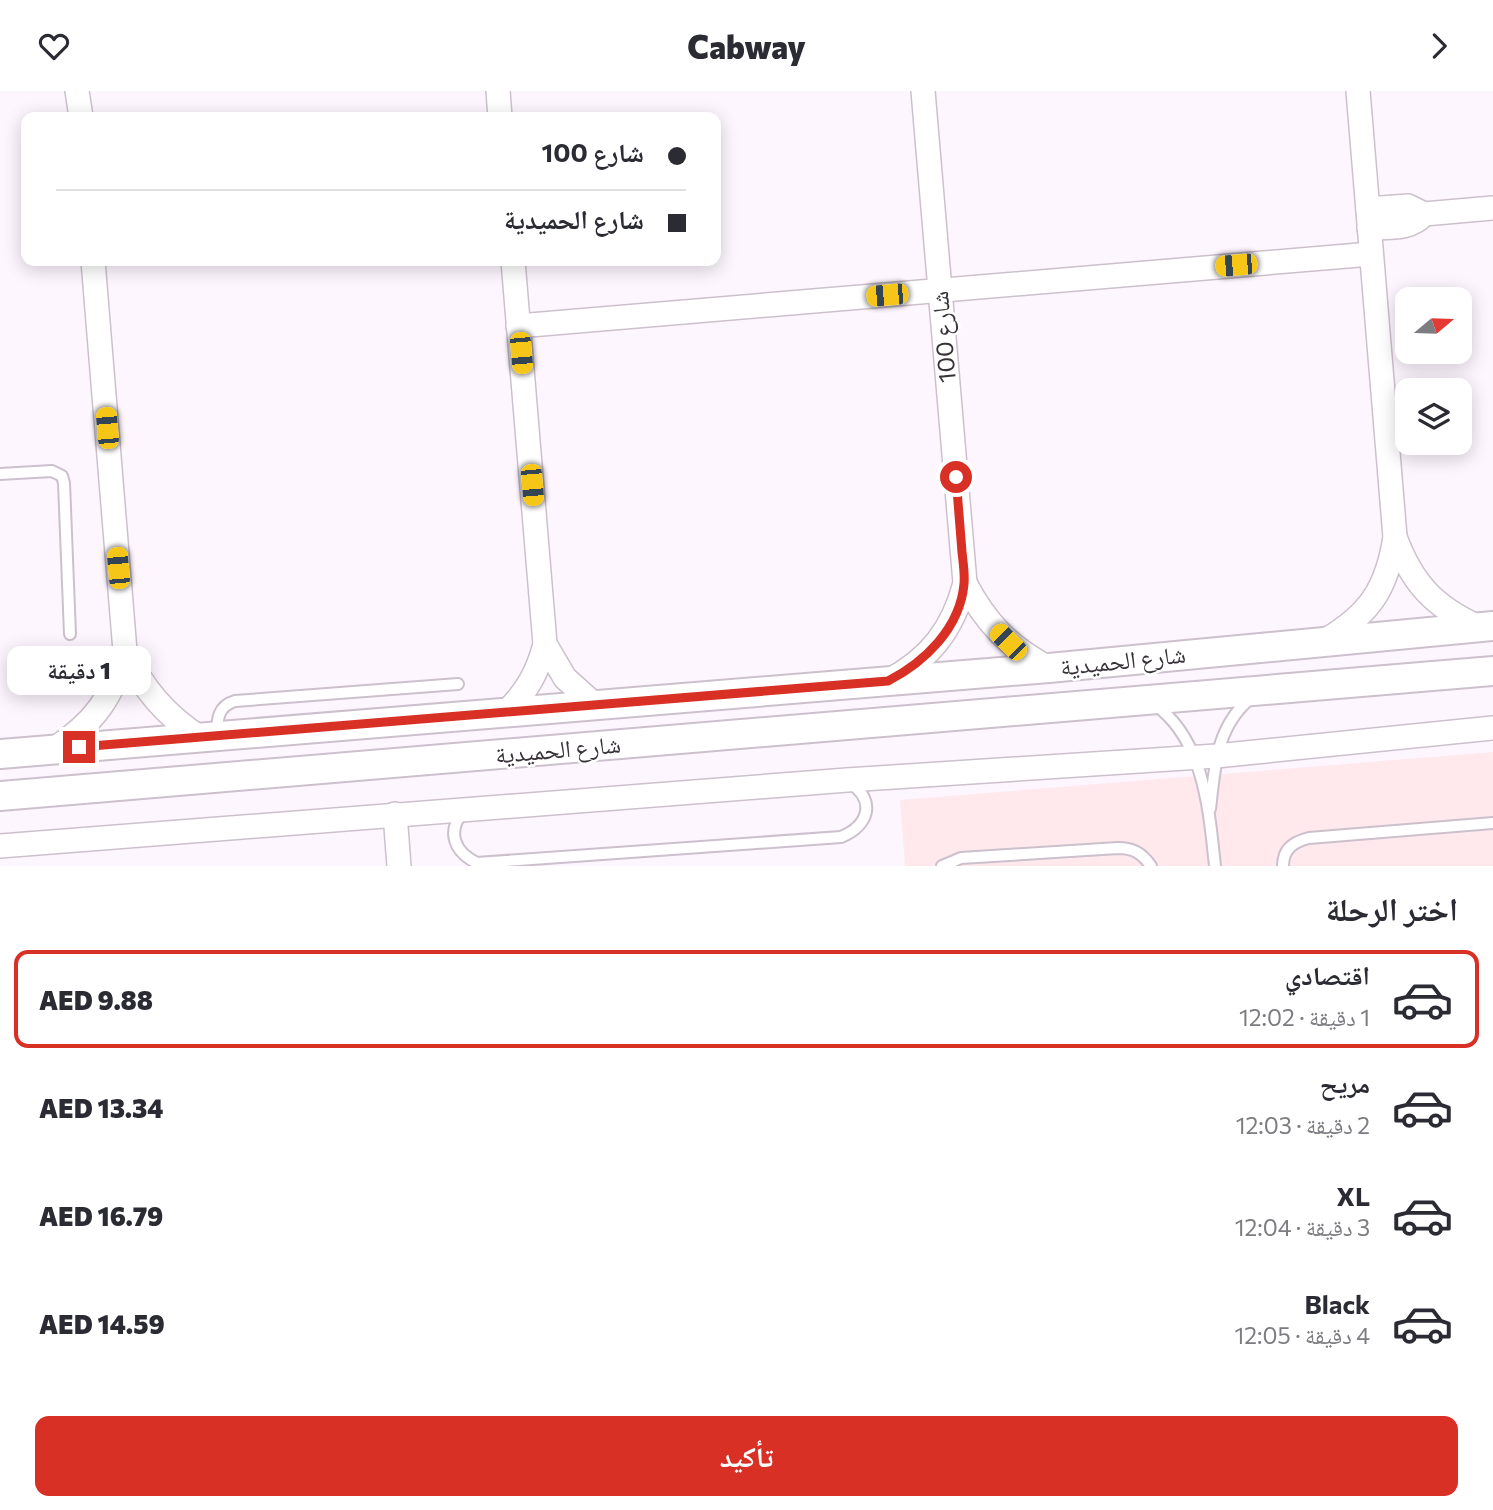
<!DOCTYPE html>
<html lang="ar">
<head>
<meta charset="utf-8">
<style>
  body { margin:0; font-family:Commissioner,"Noto Naskh Arabic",sans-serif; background:#f7f7f7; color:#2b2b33; direction:rtl; height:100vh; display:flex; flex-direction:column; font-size:26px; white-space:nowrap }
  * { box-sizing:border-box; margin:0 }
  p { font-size:23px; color:#7c7c81 }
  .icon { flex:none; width:38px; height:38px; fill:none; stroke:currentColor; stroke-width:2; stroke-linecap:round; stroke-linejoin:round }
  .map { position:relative; height:775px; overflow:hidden; direction:ltr }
  .side { display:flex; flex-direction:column; background:#fff; flex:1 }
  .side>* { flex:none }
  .top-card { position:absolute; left:21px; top:21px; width:700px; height:154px; border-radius:14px; box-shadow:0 4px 18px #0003; direction:rtl; display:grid; align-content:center; height:154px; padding:0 35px; background:#fff }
  .needle { width:46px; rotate:71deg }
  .controls { position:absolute; left:1395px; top:196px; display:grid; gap:14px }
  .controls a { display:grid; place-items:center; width:77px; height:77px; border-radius:14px; background:#fff; box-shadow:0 4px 18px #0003; font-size:35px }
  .end { position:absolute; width:32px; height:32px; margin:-16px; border:9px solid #d93025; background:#fff; box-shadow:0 0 0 4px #fff }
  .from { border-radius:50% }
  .bubble { position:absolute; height:49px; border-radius:14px; background:#fff; box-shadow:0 4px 18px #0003; font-size:23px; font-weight:800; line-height:49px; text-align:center; direction:rtl }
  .car { position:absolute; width:21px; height:42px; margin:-21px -10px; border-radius:9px; box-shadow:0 0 5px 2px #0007; background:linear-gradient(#f5c518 24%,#345 0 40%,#f5c518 0 76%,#345 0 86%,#f5c518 0) }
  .top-card b { display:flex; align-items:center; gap:24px; height:66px; font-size:26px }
  .top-card b+b { border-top:2px solid #e1e1e2 }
  .top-card i { width:18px; height:18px; background:#2b2b33 }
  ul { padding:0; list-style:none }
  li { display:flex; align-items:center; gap:21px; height:98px; margin:0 14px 10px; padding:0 21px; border:4px solid transparent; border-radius:14px }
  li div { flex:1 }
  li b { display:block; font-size:26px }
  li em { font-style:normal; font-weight:800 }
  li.current { border-color:#d93025 }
  li>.icon { width:63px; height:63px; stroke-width:1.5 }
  h2 { padding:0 35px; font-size:32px; line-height:84px }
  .action { display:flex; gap:14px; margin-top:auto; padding:14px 35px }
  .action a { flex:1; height:80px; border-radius:14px; background:#d93025; color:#fff; font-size:28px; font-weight:800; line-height:80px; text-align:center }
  header { display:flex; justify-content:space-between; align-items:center; height:91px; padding:0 35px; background:#fff; font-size:32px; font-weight:800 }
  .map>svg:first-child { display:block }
  .medical { fill:#ffe9ec }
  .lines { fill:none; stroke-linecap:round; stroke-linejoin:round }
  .service-casing { stroke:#ccc0cd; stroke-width:14 }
  .minor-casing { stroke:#ccc0cd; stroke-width:26 }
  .tertiary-casing { stroke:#ccc0cd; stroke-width:32 }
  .service { stroke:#fff; stroke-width:10 }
  .minor { stroke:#fff; stroke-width:23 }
  .tertiary { stroke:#fff; stroke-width:28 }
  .route { stroke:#d93025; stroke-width:9 }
  .labels { text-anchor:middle; stroke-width:5; stroke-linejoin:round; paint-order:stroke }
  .street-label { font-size:24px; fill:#373238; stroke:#fff }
</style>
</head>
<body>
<header><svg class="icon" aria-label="forward" viewBox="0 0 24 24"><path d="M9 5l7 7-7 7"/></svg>Cabway<svg class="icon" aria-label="heart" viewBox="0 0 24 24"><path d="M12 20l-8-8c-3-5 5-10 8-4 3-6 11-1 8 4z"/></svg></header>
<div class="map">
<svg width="1493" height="775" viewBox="0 0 1493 775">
  <rect width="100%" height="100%" fill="#fef6ff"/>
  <!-- medical -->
  <path class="medical" d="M1493,661v114h-588l-5,-66z"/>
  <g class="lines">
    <defs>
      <g id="service">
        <path d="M0,383l52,-3 10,5 2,7 6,151"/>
        <path d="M1154,613c50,35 55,106 61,162"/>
        <path d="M217,644c0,-16 1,-29 18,-34l223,-17"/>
        <path d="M1210,718c5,-43 6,-83 42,-112"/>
        <path d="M464,720c-18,20 -10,41 13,52l364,-26c27,-11 36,-36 9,-54"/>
        <path d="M942,775l19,-8 157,-10c15,0 24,5 33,18"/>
        <path d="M1283,775c0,-17 10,-24 26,-28l184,-15"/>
      </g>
      <g id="minor">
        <path d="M77,0l4,26"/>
        <path d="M498,0l2,26"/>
        <path d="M1368,118l40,-3 16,8 69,-6"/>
        <path d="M1369,137c19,-1 42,2 55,-14"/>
        <path d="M518,235l853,-72"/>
        <path d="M1395,446c17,46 39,70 84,90"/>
        <path d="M965,492c20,39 45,65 84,85"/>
        <path d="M1326,549c44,-26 61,-52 69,-103l-37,-446"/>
        <path d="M545,553l20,34 30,27"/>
        <path d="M125,560c18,38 41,65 77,88"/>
        <path d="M888,590c42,-22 65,-52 77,-98l-42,-492"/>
        <path d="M505,622c21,-20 33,-41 40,-69l-32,-383"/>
        <path d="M54,658c40,-26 59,-52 71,-98l-32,-390"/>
        <path d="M395,723l4,52"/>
        <path d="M0,755l847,-66 369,-24 277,-28"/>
      </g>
      <g id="tertiary">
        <path d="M0,663l1049,-86 444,-42"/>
        <path d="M0,705l1493,-125"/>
      </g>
    </defs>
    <!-- service casing -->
    <use href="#service" class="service-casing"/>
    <!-- minor casing -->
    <use href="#minor" class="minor-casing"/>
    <!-- tertiary casing -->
    <use href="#tertiary" class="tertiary-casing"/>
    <!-- service -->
    <use href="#service" class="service"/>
    <!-- minor -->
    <use href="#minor" class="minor"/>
    <!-- tertiary -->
    <use href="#tertiary" class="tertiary"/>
  </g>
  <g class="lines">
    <!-- route -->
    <path class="route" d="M79,656l809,-66c37,-19 72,-53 76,-97 1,-10 -1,-22 -2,-32 -2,-25 -4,-50 -6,-75"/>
  </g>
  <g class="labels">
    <!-- street labels -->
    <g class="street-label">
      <text transform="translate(944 246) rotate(-95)" y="8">شارع 100</text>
      <text transform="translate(1123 570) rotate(-6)" y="8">شارع الحميدية</text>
      <text transform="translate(558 659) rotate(-5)" y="8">شارع الحميدية</text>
    </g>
  </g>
</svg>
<div class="controls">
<a><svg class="needle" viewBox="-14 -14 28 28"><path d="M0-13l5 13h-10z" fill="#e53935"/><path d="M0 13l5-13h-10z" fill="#7c7c81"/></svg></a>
<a><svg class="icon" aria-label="layers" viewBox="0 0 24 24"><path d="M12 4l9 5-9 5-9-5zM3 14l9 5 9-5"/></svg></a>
</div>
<i class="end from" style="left:956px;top:386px"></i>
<i class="end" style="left:79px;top:656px"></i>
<div class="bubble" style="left:7px;top:555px;width:144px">1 دقيقة</div>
<i class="car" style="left:1236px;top:174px;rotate:265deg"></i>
<i class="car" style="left:887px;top:204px;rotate:265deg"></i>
<i class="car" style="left:521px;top:262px;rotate:175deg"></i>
<i class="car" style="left:107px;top:337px;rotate:355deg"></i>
<i class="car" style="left:532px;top:394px;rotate:175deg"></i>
<i class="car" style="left:118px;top:477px;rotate:355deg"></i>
<i class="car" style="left:1008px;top:551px;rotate:315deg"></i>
<div class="top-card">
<b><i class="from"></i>شارع 100</b>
<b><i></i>شارع الحميدية</b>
</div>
</div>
<section class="side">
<h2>اختر الرحلة</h2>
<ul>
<li class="current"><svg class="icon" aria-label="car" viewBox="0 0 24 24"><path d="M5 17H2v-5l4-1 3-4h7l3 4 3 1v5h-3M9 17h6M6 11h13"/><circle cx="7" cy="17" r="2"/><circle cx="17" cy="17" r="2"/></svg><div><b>اقتصادي</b><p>1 دقيقة · 12:02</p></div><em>AED 9.88</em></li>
<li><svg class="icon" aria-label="car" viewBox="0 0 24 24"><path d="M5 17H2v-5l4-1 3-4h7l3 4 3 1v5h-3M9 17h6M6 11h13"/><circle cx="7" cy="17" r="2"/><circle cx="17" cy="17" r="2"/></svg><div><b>مريح</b><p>2 دقيقة · 12:03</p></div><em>AED 13.34</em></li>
<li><svg class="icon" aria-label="car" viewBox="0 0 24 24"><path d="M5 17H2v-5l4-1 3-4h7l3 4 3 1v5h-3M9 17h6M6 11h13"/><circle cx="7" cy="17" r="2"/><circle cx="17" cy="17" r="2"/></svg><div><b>XL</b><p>3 دقيقة · 12:04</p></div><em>AED 16.79</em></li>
<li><svg class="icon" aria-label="car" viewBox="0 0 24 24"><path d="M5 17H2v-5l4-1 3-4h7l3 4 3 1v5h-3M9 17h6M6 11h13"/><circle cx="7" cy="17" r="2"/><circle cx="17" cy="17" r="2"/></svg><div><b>Black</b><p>4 دقيقة · 12:05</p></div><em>AED 14.59</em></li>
</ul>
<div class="action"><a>تأكيد</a></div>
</section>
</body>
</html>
